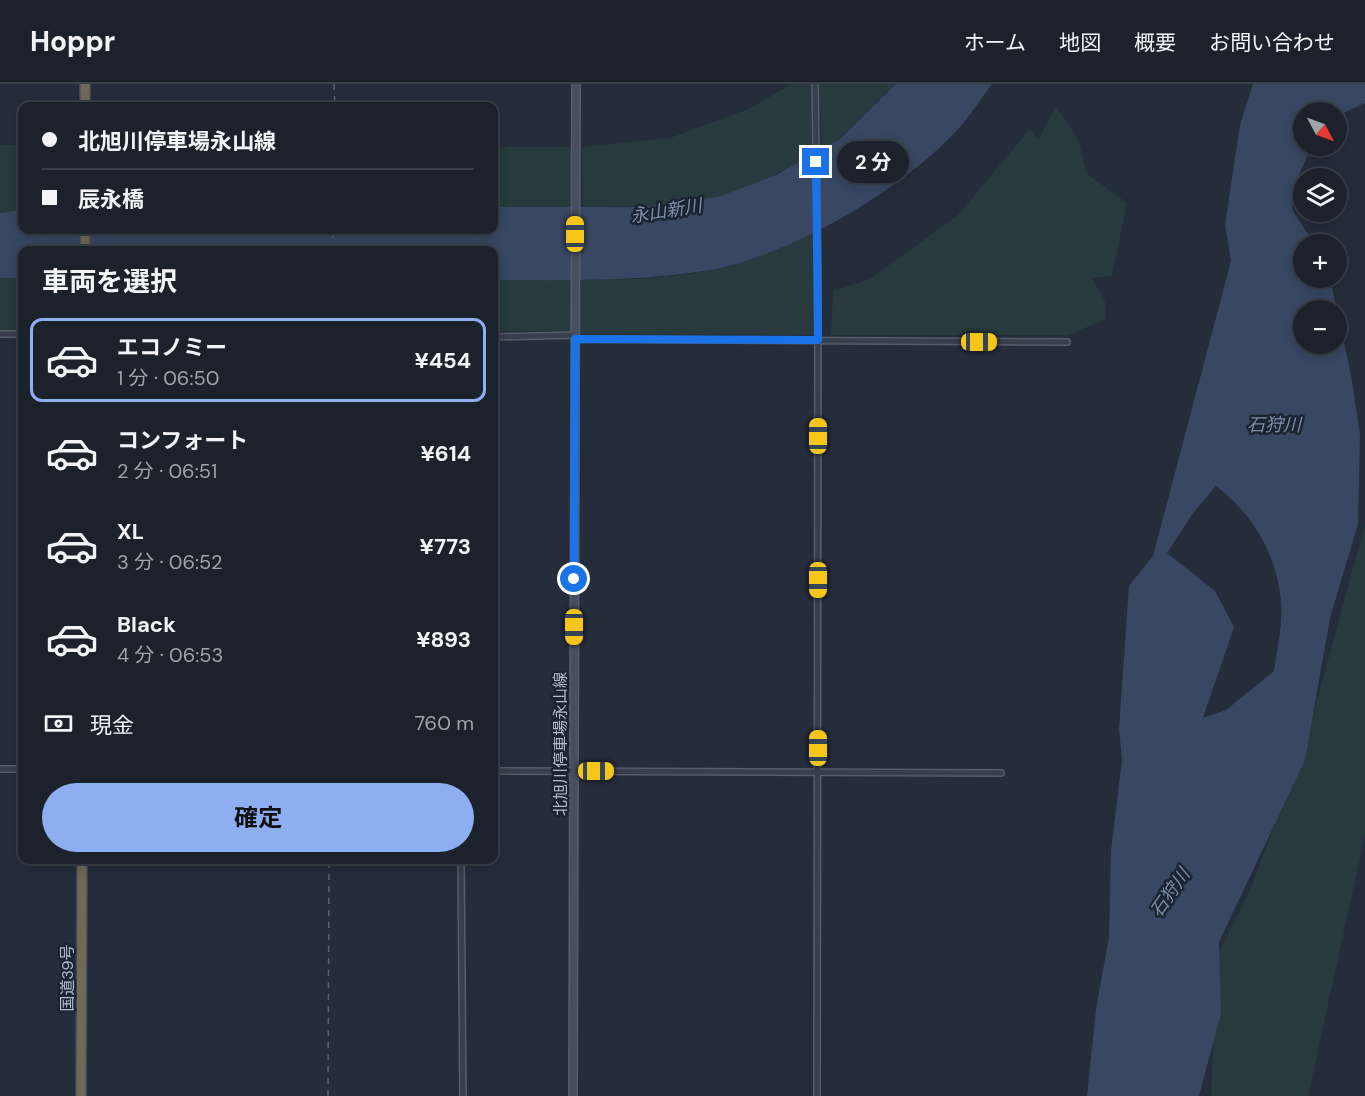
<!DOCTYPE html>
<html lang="ja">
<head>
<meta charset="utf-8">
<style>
  body { margin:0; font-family:"DM Sans","Noto Sans JP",sans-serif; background:#252a34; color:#f1f3f6; height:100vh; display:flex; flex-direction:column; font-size:22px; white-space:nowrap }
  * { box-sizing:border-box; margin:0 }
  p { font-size:20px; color:#a0a4a9 }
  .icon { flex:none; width:33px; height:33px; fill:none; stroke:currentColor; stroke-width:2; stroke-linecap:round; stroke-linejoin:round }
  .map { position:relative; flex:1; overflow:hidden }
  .sheet { position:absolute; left:18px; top:162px; width:480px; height:618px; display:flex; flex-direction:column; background:#1c222c; border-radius:12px; box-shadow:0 3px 15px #0003,0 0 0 2px #3a3f48 }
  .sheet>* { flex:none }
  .hud { position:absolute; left:18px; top:18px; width:480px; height:132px; border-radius:12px; box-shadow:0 3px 15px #0003,0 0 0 2px #3a3f48; display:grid; align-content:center; height:132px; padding:0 24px; background:#1c222c }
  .needle { width:39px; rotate:131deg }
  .tools { position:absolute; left:1293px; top:18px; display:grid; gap:12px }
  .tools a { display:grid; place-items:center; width:54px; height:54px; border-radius:50%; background:#1c222c; box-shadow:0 3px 15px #0003,0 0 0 2px #3a3f48; font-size:30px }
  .end { position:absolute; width:27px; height:27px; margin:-14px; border:8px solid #1a73e8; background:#fff; box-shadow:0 0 0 3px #fff }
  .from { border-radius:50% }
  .bubble { position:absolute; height:42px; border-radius:21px; background:#1c222c; box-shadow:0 3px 15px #0003,0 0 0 2px #3a3f48; font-size:20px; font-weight:700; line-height:42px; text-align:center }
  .car { position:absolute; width:18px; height:36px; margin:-18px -9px; border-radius:8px; box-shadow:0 0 4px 2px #0007; background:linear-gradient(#f5c518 24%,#345 0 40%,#f5c518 0 76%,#345 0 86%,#f5c518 0) }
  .hud b { display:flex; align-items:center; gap:21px; height:57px; font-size:22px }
  .hud b+b { border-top:2px solid #3a3f48 }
  .hud i { width:15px; height:15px; background:#f1f3f6 }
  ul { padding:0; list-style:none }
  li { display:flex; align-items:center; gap:18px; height:84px; margin:0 12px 9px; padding:0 12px; border:3px solid transparent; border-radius:12px }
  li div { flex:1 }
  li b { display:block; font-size:22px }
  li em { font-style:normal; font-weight:700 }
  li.selected { border-color:#8eaef2 }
  li>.icon { width:54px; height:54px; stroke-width:1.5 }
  h2 { padding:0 24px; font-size:27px; line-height:72px }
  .pay { display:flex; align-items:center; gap:15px; height:66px; padding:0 24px; font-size:22px }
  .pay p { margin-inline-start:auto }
  .primary-button { display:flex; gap:12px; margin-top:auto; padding:12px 24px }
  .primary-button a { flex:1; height:69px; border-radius:36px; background:#8eaef2; color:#111; font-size:24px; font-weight:700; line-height:69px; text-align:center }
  header { display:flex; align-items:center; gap:36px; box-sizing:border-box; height:84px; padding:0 30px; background:#1c222c; border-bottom:2px solid #3a3f48 }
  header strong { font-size:28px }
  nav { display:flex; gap:33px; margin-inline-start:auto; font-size:21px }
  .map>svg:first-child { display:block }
  .green { fill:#283a3d }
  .water { fill:#394762; fill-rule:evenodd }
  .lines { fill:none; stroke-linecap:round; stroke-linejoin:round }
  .street-casing { stroke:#565d6a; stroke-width:8 }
  .secondary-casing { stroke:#565d6a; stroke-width:10 }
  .highway-casing { stroke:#434a57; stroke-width:12 }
  .street { stroke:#383f4c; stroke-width:5 }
  .secondary { stroke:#474e5e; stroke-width:7 }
  .highway { stroke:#716856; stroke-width:9 }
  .rail { stroke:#5b6372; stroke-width:1.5; stroke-dasharray:6 6; stroke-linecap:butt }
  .route { stroke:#1a73e8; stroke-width:8 }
  .labels { text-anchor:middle; stroke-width:5; stroke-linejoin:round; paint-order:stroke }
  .street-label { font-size:16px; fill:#b4bac7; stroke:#1d2431 }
  .water-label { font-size:18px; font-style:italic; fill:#7d8ead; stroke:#1d2431 }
</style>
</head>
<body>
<header>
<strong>Hoppr</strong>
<nav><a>ホーム</a><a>地図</a><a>概要</a><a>お問い合わせ</a></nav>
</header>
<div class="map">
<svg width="1365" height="1012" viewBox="0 0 1365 1012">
  <rect width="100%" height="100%" fill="#252d3b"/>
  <!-- green -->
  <g class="green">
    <path d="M791,0h20l1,71c-30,17 -60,32 -92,41 -39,11 -97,11 -137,11l-1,-60 88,-9 81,-30z"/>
    <path d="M819,0h77l-57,56 -17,10z"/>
    <path d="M1056,23l22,32 9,35 40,29 -15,73 -20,2 13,23 1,18 -38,16h-237l2,-44 37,-12 88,-64 72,-86 8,11z"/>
    <path d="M0,61h22v65l-22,3z"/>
    <path d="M494,63h78l-1,60h-77z"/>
    <path d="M813,148l1,103 -234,-1 1,-54c40,0 84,-1 124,-9 38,-7 74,-23 108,-39z"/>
    <rect x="0" y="194" width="22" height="56"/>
    <rect x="494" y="196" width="77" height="51"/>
    <path d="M1365,440v311l-57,261h-97l6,-139 34,-69 55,-147z"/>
  </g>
  <!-- water -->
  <g class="water">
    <path d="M896,0h96c-11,14 -21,31 -33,44 -56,62 -173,131 -256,143 -69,11 -140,9 -209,9v-30h-472v28h-22v-65l22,-3v20h472v-23h145l79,-10 58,-22 63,-35z"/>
    <path d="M1253,0h112v19l-28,13 -1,-4h-32v34h8l-16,35 -4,28 22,35h-10v34h26l21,97 9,60 -2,89 -28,94 -25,142 -86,182 2,71 -22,83h-112l9,-87 13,-72 2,-86 11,-91 -3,-31 10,-143 24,-30 78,-295 -6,-36 15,-100zM1304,226h32v34h-32zM1216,402c37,28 61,69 65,116 2,22 -4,48 -7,69l-48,39 -23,8 31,-91 -19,-36 -48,-38 26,-40z"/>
  </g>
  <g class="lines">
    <defs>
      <g id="street">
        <path d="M815,0l3,194 -1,818"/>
        <path d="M0,250h22"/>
        <path d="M494,253l81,-2"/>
        <path d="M575,255l492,3"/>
        <path d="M0,685h22"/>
        <path d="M494,687l507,2"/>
        <path d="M461,776l2,236"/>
      </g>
      <path id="secondary" d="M573,1012l3,-1012"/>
      <g id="highway">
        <path d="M85,0v22"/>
        <path d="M85,166v-20"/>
        <path d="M81,1012l1,-236"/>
      </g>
    </defs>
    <!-- street casing -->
    <use href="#street" class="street-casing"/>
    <!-- secondary casing -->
    <use href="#secondary" class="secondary-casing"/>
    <!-- highway casing -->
    <use href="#highway" class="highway-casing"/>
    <!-- street -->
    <use href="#street" class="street"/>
    <!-- secondary -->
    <use href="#secondary" class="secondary"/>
    <!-- highway -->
    <use href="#highway" class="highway"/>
    <!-- rail -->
    <g class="rail">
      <path d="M334,0l1,22"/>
      <path d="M333,166v-20"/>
      <path d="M328,1012l1,-236"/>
    </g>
  </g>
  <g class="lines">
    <!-- route -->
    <path class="route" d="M574,495l1,-240 243,1 -2,-178"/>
  </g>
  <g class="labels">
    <!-- street labels -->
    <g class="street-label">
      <text transform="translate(560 660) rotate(-90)" y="6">北旭川停車場永山線</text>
      <text transform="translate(67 894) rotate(-90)" y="6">国道39号</text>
    </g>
    <!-- water labels -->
    <g class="water-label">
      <text transform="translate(666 127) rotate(-9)" y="6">永山新川</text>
      <text x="1274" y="347">石狩川</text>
      <text transform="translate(1170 809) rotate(-55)" y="6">石狩川</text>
    </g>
  </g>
</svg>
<div class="tools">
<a><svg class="needle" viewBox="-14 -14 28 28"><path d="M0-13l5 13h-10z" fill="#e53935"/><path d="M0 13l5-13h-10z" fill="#a0a4a9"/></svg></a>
<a><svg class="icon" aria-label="layers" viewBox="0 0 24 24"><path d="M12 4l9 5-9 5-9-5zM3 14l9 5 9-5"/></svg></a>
<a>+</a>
<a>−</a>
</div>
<i class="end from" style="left:574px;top:495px"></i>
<i class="end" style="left:816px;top:78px"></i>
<div class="bubble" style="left:837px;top:57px;width:72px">2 分</div>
<i class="car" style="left:575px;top:150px;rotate:0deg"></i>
<i class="car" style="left:979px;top:258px;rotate:90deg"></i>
<i class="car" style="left:818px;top:352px;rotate:0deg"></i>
<i class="car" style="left:818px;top:496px;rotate:180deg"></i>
<i class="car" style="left:574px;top:543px;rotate:180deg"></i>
<i class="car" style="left:818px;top:664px;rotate:0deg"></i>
<i class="car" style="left:596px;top:687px;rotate:90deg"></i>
<div class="hud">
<b><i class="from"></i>北旭川停車場永山線</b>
<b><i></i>辰永橋</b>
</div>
<section class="sheet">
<h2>車両を選択</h2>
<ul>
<li class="selected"><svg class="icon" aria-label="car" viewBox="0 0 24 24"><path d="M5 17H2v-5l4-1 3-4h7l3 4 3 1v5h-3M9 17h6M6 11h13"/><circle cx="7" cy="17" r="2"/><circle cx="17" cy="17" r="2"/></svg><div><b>エコノミー</b><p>1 分 · 06:50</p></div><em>¥454</em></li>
<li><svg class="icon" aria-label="car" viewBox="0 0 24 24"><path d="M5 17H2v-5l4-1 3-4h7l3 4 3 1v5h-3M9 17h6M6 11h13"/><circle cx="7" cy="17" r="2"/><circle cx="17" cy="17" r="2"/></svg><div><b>コンフォート</b><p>2 分 · 06:51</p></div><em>¥614</em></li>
<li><svg class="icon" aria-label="car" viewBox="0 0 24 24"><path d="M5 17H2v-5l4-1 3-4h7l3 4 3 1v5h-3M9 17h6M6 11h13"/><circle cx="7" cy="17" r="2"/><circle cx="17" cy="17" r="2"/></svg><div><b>XL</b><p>3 分 · 06:52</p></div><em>¥773</em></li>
<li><svg class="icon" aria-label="car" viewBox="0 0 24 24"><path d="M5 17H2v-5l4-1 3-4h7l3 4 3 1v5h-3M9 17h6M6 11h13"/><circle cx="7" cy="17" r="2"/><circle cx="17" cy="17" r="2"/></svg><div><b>Black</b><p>4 分 · 06:53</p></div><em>¥893</em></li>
</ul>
<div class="pay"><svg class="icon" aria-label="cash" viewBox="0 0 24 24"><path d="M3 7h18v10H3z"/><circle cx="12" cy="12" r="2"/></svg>現金<p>760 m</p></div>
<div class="primary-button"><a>確定</a></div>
</section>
</div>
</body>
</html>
